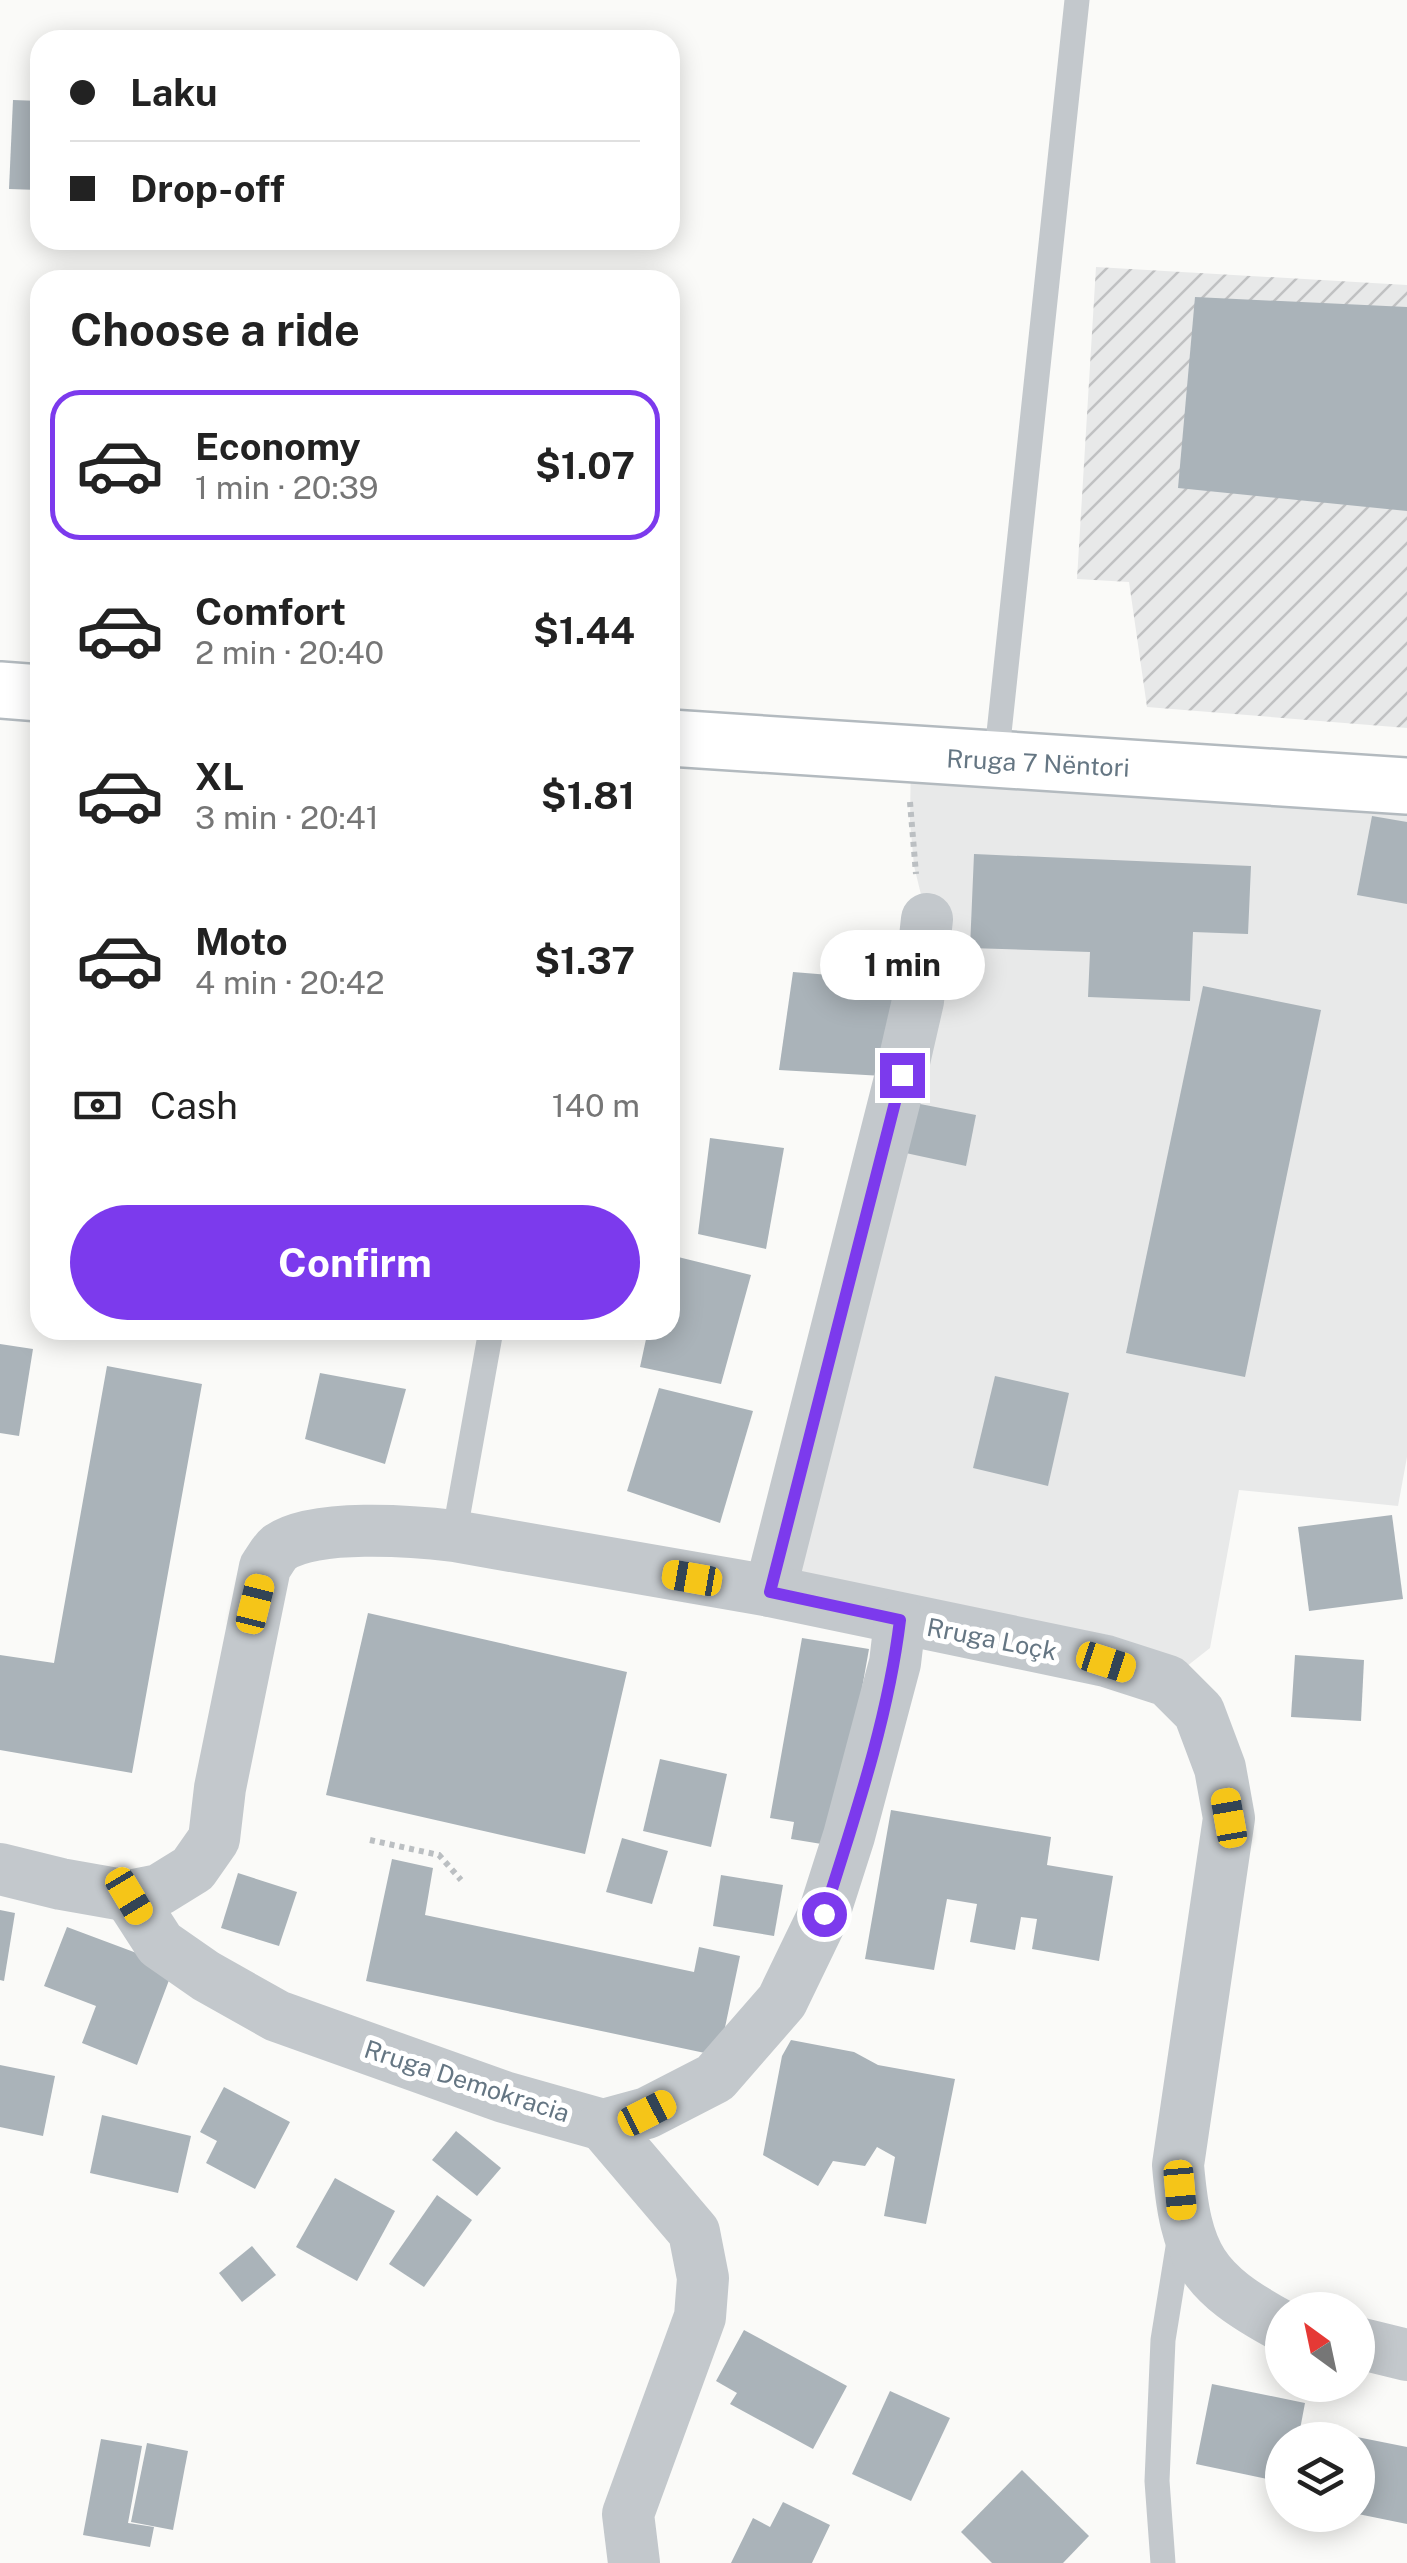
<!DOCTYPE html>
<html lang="en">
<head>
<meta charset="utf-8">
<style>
  body { margin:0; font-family:"Public Sans",sans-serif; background:#f6f6f6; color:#222; height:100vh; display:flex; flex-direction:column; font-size:38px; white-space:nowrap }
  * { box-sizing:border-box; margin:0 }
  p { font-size:32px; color:#767676 }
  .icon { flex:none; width:55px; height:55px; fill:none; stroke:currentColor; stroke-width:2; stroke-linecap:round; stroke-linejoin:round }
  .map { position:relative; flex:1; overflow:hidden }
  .side { position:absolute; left:30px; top:270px; width:650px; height:1070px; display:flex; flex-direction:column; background:#fff; border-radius:30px; box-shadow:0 5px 25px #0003 }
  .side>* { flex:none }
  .banner { position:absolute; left:30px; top:30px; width:650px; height:220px; border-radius:30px; box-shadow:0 5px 25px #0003; display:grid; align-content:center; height:220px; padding:0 40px; background:#fff }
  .needle { width:65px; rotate:327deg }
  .fabs { position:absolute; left:1265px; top:2292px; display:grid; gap:20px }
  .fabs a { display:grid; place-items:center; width:110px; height:110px; border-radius:50%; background:#fff; box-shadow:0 5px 25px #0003; font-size:50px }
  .end { position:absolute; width:45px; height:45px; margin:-22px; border:12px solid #7c3aed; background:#fff; box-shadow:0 0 0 5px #fff }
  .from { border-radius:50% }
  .bubble { position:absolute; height:70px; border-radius:35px; background:#fff; box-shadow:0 5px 25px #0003; font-size:32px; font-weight:700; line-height:70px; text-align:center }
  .car { position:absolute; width:30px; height:60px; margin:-30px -15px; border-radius:12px; box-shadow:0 0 8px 2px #0007; background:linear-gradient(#f5c518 24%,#345 0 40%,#f5c518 0 76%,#345 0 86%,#f5c518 0) }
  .banner b { display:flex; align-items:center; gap:35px; height:95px; font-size:38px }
  .banner b+b { border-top:2px solid #e0e0e0 }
  .banner i { width:25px; height:25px; background:#222 }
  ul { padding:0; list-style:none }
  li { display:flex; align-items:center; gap:30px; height:150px; margin:0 20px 15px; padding:0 20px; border:5px solid transparent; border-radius:30px }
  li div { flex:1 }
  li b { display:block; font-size:38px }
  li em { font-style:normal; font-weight:700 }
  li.selected { border-color:#7c3aed }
  li>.icon { width:90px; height:90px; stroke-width:1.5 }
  h2 { padding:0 40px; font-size:45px; line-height:120px }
  .pay { display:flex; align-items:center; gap:25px; height:110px; padding:0 40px; font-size:38px }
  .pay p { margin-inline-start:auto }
  .action { display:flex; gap:20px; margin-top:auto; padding:20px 40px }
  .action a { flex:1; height:115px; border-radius:60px; background:#7c3aed; color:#fff; font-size:40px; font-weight:700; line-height:115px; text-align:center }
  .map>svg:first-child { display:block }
  .built { fill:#e8e9e9 }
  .industrial { fill:url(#industrial-furrows) }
  .building { fill:#aab3b9 }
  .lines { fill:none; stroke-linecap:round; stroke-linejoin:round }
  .secondary-casing { stroke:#b3babf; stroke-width:60 }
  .path { stroke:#bbbfc2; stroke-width:6; stroke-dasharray:5 5; stroke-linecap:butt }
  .lane { stroke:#c3c8cc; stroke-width:25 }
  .street { stroke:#c3c8cc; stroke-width:52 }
  .secondary { stroke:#fff; stroke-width:55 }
  .route { stroke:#7c3aed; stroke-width:12 }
  .labels { text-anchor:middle; stroke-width:10; stroke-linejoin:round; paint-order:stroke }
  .street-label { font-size:25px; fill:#657683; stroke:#fff }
</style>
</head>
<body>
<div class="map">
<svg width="1407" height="2563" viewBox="0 0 1407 2563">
  <defs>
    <pattern id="industrial-furrows" width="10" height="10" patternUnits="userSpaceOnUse" patternTransform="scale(2.5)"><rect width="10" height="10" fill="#e8e9e9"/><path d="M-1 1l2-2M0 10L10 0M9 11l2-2" fill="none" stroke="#c0c1c2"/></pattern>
  </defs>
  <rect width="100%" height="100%" fill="#fafaf8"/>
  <!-- built -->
  <path class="built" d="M911,756l496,30v671l-9,49 -159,-16 -29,158 -42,33 -398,-90 157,-672 -13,-53 -4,-45z"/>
  <!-- industrial -->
  <path class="industrial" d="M1096,267l311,18v443l-260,-21 -18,-125 -52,-3z"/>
  <!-- building -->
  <g class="building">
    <path d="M13,100l27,1 -1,89 -30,-1z"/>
    <path d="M1195,297l212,10v204l-229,-23z"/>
    <path d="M1372,816l35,6v82l-50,-9z"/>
    <path d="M974,854l277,12 -3,68 -55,-2 -3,69 -102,-4 2,-45 -120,-4z"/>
    <path d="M793,972l110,9 -20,95 -104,-6z"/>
    <path d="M1203,986l118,24 -76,367 -119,-24z"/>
    <path d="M910,1102l66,13 -10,51 -65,-14z"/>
    <path d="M710,1138l74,10 -18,101 -68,-15z"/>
    <path d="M670,1255l81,20 -30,109 -81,-17 8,-37h22z"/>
    <path d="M0,1344l33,5 -14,87 -19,-3z"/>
    <path d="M107,1366l95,18 -70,389 -132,-23v-95l54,8z"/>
    <path d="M320,1373l86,16 -21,75 -80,-25z"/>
    <path d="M995,1376l74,17 -21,93 -75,-18z"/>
    <path d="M659,1388l94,23 -33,112 -93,-32z"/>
    <path d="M1392,1515l11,84 -94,12 -11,-84z"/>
    <path d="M368,1613l259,59 -42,182 -259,-59z"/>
    <path d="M802,1638l67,11 -35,197 -43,-7 3,-17 -24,-4z"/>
    <path d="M1295,1655l69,5 -3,61 -70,-4z"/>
    <path d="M660,1759l67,15 -16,73 -68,-16z"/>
    <path d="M891,1810l160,27 -4,28 66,11 -14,85 -67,-12 5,-30 -16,-2 -6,33 -45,-8 7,-38 -30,-5 -13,71 -69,-11z"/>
    <path d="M622,1838l46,13 -16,53 -46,-12z"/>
    <path d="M392,1859l41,9 -8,47 269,57 5,-25 41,9 -21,100 -353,-75z"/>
    <path d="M238,1873l59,19 -18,54 -58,-18z"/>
    <path d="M721,1875l62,10 -9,51 -61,-10z"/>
    <path d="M0,1910l15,3 -11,68 -4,-1z"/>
    <path d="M67,1927l107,40 -37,98 -55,-22 14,-37 -52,-20z"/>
    <path d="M791,2040l63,12 24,13 77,14 -29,145 -42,-8 11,-59 -18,-10 -12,19 -32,-5 -15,25 -55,-31 19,-99z"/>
    <path d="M0,2065l55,11 -12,60 -43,-9z"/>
    <path d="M224,2087l66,35 -35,67 -49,-26 11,-22 -17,-9z"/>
    <path d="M102,2115l89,21 -13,57 -88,-20z"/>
    <path d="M456,2131l45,37 -24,28 -45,-36z"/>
    <path d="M335,2178l60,33 -38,70 -61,-34z"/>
    <path d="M437,2195l35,25 -48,67 -35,-23z"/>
    <path d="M252,2246l24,29 -34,27 -23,-29z"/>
    <path d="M744,2330l103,56 -34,63 -83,-45 7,-11 -21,-12z"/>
    <path d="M1212,2384l93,19 -7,37h-16v42l-86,-18z"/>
    <path d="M890,2391l60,27 -39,83 -59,-27z"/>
    <path d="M1307,2427l100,20v77l-49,-10v-74h-54z"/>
    <path d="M101,2439l41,7 -14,77 26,4 -4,20 -67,-12z"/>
    <path d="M147,2443l41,8 -15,79 -42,-8z"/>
    <path d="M1022,2470l67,66 -26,27h-71l-31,-31z"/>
    <path d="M783,2502l47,23 -18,38h-81l22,-45 17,9z"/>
  </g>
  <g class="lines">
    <defs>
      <g id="secondary">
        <path d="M0,690l40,3"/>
        <path d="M670,738l737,48"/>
      </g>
    </defs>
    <!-- secondary casing -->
    <use href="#secondary" class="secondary-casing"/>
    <!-- path -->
    <g class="path">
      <path d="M910,802l6,72"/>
      <path d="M370,1840l69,15 22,25"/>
    </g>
    <!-- lane -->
    <g class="lane">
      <path d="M996,761l81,-761"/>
      <path d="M454,1536l37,-206"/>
      <path d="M1163,2563l-6,-82 6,-141 17,-105"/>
    </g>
    <!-- street -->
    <g class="street">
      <path d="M770,1591l131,-516 17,-74 9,-82"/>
      <path d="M0,1869l61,15 68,12 30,-6 34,-21 21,-30 6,-51 45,-221c4,-5 9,-15 14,-19 34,-25 135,-17 175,-12l316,55 336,70 62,20 31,31 21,56 9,50 -51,347c8,92 23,117 104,161"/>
      <path d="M129,1896l31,48 46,32 71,40 227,81 99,28 44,-12 68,-35 67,-77 42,-87 25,-78 46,-173 5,-42"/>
      <path d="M603,2125l91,107 9,46 -3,39 -72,197 6,49"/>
      <path d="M1358,2343l49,12"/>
    </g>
    <!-- secondary -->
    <use href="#secondary" class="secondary"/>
  </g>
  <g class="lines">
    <!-- route -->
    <path class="route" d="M824,1914c30,-95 64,-194 76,-294l-130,-28 132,-517"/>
  </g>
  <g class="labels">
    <!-- street labels -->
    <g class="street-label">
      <text transform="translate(1038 763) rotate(3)" y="9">Rruga 7 Nëntori</text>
      <text transform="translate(992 1639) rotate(11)" y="9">Rruga Loçk</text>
      <text transform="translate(467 2081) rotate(18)" y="9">Rruga Demokracia</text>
    </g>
  </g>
</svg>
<div class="fabs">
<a><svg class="needle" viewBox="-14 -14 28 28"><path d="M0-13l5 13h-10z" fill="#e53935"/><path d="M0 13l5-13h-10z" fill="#767676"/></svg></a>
<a><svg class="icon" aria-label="layers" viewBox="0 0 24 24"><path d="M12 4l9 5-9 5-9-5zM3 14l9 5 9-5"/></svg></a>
</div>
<i class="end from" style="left:824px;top:1914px"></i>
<i class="end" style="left:902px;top:1075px"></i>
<div class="bubble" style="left:820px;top:930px;width:165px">1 min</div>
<i class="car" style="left:692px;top:1578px;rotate:280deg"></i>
<i class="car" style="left:255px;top:1604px;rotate:14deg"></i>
<i class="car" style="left:1106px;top:1662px;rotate:108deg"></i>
<i class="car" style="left:1229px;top:1818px;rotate:350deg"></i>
<i class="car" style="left:129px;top:1896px;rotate:149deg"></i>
<i class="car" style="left:647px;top:2113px;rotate:63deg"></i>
<i class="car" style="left:1180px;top:2190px;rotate:175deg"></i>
<div class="banner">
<b><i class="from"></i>Laku</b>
<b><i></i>Drop-off</b>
</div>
<section class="side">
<h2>Choose a ride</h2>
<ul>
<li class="selected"><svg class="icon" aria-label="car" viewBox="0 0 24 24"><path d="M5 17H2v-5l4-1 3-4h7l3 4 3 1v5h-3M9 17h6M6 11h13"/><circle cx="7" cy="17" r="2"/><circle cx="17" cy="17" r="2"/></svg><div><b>Economy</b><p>1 min · 20:39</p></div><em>$1.07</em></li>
<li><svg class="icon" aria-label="car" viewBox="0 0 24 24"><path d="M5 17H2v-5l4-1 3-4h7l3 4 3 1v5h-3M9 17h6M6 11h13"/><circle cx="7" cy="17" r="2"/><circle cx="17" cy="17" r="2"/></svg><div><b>Comfort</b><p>2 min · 20:40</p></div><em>$1.44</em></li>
<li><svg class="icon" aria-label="car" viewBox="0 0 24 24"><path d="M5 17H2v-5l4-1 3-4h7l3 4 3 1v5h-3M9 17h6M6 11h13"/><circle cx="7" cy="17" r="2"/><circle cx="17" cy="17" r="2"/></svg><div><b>XL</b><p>3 min · 20:41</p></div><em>$1.81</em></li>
<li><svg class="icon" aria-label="car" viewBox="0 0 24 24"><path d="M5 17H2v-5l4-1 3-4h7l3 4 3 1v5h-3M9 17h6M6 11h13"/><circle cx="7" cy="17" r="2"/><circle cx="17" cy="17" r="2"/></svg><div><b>Moto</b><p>4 min · 20:42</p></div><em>$1.37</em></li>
</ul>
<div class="pay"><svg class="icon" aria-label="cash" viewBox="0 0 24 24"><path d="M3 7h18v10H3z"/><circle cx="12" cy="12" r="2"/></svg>Cash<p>140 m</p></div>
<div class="action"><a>Confirm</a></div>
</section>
</div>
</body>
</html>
